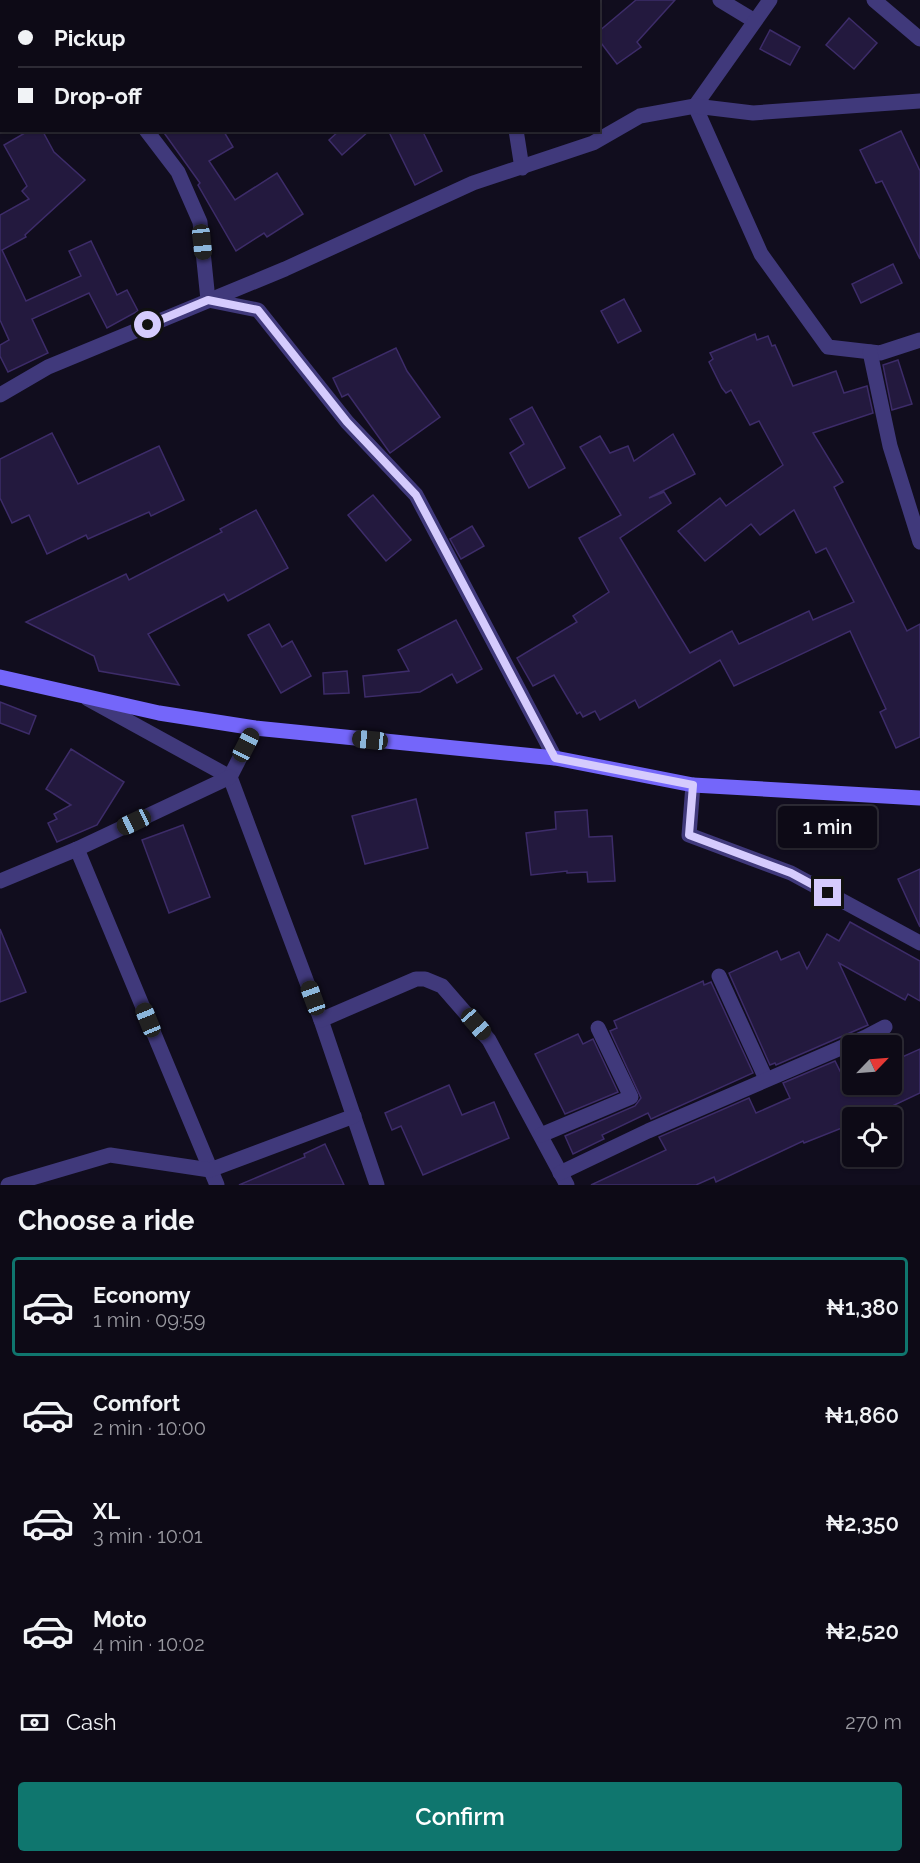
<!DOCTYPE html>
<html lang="en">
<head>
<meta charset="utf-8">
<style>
  body { margin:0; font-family:Raleway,sans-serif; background:#1b1823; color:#f1f3f6; height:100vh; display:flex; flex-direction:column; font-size:22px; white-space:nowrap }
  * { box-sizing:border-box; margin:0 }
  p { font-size:20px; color:#9a9aa1 }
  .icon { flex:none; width:33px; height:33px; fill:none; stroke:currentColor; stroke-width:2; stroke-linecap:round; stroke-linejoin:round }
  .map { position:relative; height:1185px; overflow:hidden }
  .sheet { display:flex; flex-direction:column; background:#0d0a16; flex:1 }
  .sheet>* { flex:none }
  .hud { position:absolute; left:0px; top:0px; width:600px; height:132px; box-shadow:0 2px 4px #0004,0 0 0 2px #2d2b35; display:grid; align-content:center; height:132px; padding:0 18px; background:#0d0a16 }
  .needle { width:39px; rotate:65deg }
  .controls { position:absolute; left:842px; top:1035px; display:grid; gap:12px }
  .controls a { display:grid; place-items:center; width:60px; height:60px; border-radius:6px; background:#0d0a16; box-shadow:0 2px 4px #0004,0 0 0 2px #2d2b35; font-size:30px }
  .end { position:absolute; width:27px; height:27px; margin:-14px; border:8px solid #d5cbfd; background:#111; box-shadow:0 0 0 3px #111 }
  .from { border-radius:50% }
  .bubble { position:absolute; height:42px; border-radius:6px; background:#0d0a16; box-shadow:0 2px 4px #0004,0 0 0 2px #2d2b35; font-size:20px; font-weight:600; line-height:42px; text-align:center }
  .car { position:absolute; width:18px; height:36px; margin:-18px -9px; border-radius:8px; box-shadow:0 0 4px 2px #0007; background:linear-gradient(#222 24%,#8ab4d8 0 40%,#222 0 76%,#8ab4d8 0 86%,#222 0) }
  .hud b { display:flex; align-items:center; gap:21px; height:57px; font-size:22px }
  .hud b+b { border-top:2px solid #2d2b35 }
  .hud i { width:15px; height:15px; background:#f1f3f6 }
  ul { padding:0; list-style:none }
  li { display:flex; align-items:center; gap:18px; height:99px; margin:0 12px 9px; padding:0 6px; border:3px solid transparent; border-radius:6px }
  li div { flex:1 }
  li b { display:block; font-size:22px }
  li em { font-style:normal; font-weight:600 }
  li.active { border-color:#0f766e }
  li>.icon { width:54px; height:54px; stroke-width:1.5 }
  h2 { padding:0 18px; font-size:27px; line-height:72px }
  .pay { display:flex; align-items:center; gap:15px; height:66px; padding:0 18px; font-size:22px }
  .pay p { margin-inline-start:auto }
  .cta { display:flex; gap:12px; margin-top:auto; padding:12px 18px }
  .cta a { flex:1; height:69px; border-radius:6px; background:#0f766e; color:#fff; font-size:24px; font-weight:600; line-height:69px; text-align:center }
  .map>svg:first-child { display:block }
  .building { fill:#23193e; stroke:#3d2c69; stroke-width:1.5 }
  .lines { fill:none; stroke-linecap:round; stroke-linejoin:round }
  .street { stroke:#40397b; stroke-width:15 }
  .secondary { stroke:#7466fa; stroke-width:15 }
  .route { stroke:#d5cbfd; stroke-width:8 }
</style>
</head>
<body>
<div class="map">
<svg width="920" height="1185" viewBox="0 0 920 1185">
  <rect width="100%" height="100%" fill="#110d1e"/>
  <!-- building -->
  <g class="building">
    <path d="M636,0h39l-38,42 4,5 -24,17 -19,-25v-7z"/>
    <path d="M849,18l28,25 -23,26 -28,-24z"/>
    <path d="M770,30l30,17 -10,18 -30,-16z"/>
    <path d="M30,130h12l12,22 31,28 -60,55 1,2 -24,13 24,51 55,-25 -12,-25 22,-10 26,54 10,-5 11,21 -31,17 -18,-35 -57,26 16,34 -40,19 -8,-16v-11l9,-5 -9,-20v-105l29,-16 -7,-8 5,-5 -23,-41z"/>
    <path d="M162,130h61l10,17 -24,14 26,39 42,-27 26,41 -36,23 -3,-4 -28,18 -38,-66 2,-2z"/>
    <path d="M340,130h30l-28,25 -13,-15z"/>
    <path d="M388,130h34l20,41 -27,14z"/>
    <path d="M901,131l19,40v88l-38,-78 -6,2 -16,-33z"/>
    <path d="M893,264l9,19 -41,20 -9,-19z"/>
    <path d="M624,299l17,32 -23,12 -17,-32z"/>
    <path d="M755,334l2,6 11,-4 4,10 3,-1 18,41 43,-15 8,22 23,-7 6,27 -60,20 30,49 -9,5 73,144 13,-7v113l-24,11 -16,-36 6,-3 -36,-78 -116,55 -14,-26 -81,48 -4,-8 -35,20 -5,-9 -12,6 -3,-5 -3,2 -23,-39 -21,11 -16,-28 60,-36 -4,-6 36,-24 -30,-54 42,-23 -41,-68 20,-11 10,17 18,-7 6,15 39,-27 22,40 -46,24 15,-6 7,11 -51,35 70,115 42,-22 7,13 70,-33 4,9 41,-18 -28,-54 -10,5 -22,-43 -34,25 -9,-11 -46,37 -27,-30 42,-33 6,8 57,-41 -24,-44 -9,4 -19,-35 -5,3 -4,-5 -13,-26 4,-3 -3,-6z"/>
    <path d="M396,348l11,23 33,46 -50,36 -42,-59 -6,3 -9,-19z"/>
    <path d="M898,360l14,44 -20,6 -9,-45z"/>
    <path d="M532,407l33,61 -36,20 -19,-35 14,-9 -14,-25z"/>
    <path d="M52,433l26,51 81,-38 25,54 -33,16 -2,-4 -61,27 -2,-4 -39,19 -18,-39 -17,8 -12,-25v-39z"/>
    <path d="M373,495l38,45 -25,21 -38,-46z"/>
    <path d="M256,510l32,58 -60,33 -4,-7 -76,40 31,51 -80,-14 -5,-15 -68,-34 100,-48 3,6 93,-48 -2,-3z"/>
    <path d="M472,526l12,20 -23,13 -11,-20z"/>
    <path d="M456,620l26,49 -25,14 -5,-9 -32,18 -55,5 -2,-21 46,-5 -11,-21z"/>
    <path d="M269,624l13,23 10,-6 19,35 -30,17 -33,-58z"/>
    <path d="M347,671l2,22 -25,1 -1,-21z"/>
    <path d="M0,702l36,14 -7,18 -29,-11z"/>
    <path d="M71,749l53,33 -27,43 -40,17 -9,-19 9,-4 -3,-5 17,-9 -25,-16z"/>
    <path d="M416,799l12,49 -63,16 -13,-48z"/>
    <path d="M587,810l2,27 23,-1 3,45 -27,1 -1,-10 -20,1v-2l-36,4 -5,-42 30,-4 -1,-17z"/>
    <path d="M183,825l27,72 -41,16 -27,-73z"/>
    <path d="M920,869v58l-22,-48z"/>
    <path d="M850,922l70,39v40l-12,-7 -3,6 -66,-37 29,62 -92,40 -1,-2 -5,2 -41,-92 48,-22 4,9 18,-8 8,17 20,-35 12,7z"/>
    <path d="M0,929l26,63 -26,10z"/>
    <path d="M703,981l1,4 7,-3 42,91 -102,46 -3,-6 -46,22 2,4 -31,15 -8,-18 70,-30 6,-8 -31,-67 7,-3 -3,-7z"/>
    <path d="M578,1034l5,10 10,-5 25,53 -53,22 -30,-60z"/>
    <path d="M920,1049v44l-53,25h-15v6l-48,19 -1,-2 -87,41 -2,-5 -18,8h-105l75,-35 -7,-13 90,-39 7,15 34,-15 -7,-15 52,-22 9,18 8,-4v9h39v-22z"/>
    <path d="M449,1085l13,30 32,-13 15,36 -86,37 -22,-49 -9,4 -7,-17z"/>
    <path d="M325,1144l19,41h-105l66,-28 -1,-3z"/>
  </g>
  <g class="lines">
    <!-- street -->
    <g class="street">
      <path d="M48,0l1,2"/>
      <path d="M492,0v2"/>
      <path d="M720,0l33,20"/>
      <path d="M770,0l-75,106 66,148 67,93 52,6 40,-13"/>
      <path d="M874,0l46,39"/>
      <path d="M146,130l32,42 22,50 8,78 50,10 89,112 69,73 139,263"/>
      <path d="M516,130l6,38"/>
      <path d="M870,352l20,94 30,96"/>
      <path d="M0,395l48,-28 237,-98 188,-86 120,-40 47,-27 55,-10 58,7 167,-12"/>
      <path d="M88,699l142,78"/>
      <path d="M255,728l-25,49 91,243 56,165"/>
      <path d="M693,785l-4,50 102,38 129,70"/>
      <path d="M77,849l140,336"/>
      <path d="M0,881l77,-32 153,-72"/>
      <path d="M719,976l47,103"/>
      <path d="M321,1020l95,-41h9l17,7 47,54 78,145"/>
      <path d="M541,1135l90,-38 -33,-69"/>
      <path d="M560,1173l88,-42 218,-94 19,-10"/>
      <path d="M8,1185l102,-30 100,15 144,-54"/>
    </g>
    <!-- secondary -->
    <path class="secondary" d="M0,677l159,36 96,15 300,30 138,27 227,13"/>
  </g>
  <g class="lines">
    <!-- route -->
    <path class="route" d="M148,325l60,-25 50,10 89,112 69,73 139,263 138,27 -4,50 102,38 37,20"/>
  </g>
</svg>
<div class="controls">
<a><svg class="needle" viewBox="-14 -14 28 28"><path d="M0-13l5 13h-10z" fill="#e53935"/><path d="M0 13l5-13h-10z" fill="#9a9aa1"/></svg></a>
<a><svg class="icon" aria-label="locate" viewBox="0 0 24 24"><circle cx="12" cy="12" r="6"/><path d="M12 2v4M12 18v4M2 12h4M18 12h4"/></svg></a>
</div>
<i class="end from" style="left:148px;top:325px"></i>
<i class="end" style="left:828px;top:893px"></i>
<div class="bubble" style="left:778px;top:806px;width:99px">1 min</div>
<i class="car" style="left:202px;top:242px;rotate:174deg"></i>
<i class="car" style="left:370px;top:740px;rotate:276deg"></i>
<i class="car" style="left:246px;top:745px;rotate:27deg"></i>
<i class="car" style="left:134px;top:822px;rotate:245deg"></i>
<i class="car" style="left:313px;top:998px;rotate:340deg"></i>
<i class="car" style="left:148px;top:1020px;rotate:338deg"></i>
<i class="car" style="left:476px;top:1024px;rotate:139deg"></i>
<div class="hud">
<b><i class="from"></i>Pickup</b>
<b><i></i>Drop-off</b>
</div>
</div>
<section class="sheet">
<h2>Choose a ride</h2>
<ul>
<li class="active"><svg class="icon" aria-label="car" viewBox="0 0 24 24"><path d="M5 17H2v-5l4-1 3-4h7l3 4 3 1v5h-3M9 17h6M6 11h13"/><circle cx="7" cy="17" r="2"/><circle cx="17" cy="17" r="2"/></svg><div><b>Economy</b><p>1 min · 09:59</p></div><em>₦1,380</em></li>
<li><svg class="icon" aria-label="car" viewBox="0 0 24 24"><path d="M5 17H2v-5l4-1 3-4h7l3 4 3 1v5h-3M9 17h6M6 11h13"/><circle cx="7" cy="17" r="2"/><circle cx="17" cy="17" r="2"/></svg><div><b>Comfort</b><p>2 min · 10:00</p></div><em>₦1,860</em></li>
<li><svg class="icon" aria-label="car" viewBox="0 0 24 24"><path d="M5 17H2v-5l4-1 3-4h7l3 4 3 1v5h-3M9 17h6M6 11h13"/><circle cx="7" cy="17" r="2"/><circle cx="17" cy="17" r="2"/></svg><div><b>XL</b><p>3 min · 10:01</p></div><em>₦2,350</em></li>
<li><svg class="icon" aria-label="car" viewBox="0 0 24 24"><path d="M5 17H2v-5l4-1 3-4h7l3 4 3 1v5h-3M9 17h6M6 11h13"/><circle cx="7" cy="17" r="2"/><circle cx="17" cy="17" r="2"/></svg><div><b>Moto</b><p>4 min · 10:02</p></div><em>₦2,520</em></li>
</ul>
<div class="pay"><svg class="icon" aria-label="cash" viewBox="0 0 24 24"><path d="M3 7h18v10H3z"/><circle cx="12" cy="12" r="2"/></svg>Cash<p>270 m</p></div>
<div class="cta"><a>Confirm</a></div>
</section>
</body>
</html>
